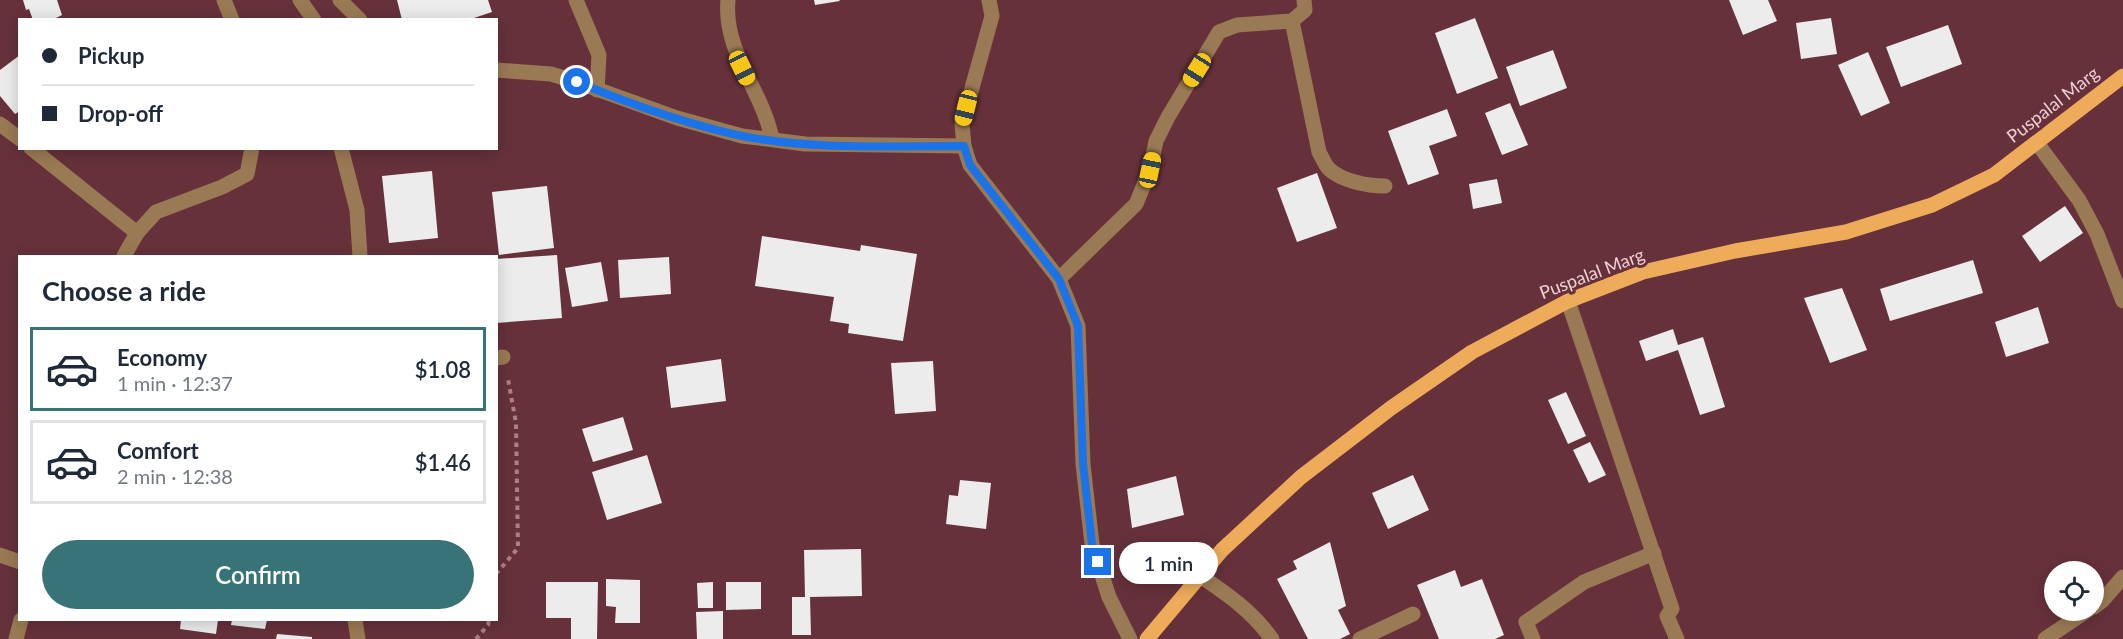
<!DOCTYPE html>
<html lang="en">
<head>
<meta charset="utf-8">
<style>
  body { margin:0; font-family:Lato,sans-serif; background:#f6f6f7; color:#1f2937; height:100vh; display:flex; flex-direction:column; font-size:22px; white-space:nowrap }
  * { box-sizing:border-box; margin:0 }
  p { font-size:20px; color:#747a83 }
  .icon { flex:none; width:33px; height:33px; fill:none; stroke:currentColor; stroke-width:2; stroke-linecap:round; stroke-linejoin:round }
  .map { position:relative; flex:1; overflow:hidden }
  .sheet { position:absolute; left:18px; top:255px; width:480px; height:366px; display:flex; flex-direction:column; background:#fff; border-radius:0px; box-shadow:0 3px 15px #0003 }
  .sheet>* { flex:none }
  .hud { position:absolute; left:18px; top:18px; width:480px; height:132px; border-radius:0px; box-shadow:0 3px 15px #0003; display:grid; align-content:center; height:132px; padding:0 24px; background:#fff }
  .controls { position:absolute; left:2044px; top:561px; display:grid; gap:12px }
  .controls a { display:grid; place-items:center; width:60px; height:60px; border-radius:50%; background:#fff; box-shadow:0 3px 15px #0003; font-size:30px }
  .end { position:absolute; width:27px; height:27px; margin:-14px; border:8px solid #1a73e8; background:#fff; box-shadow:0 0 0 3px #fff }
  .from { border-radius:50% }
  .bubble { position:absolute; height:42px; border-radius:21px; background:#fff; box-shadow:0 3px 15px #0003; font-size:20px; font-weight:600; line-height:42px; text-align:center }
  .car { position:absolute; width:18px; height:36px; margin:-18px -9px; border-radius:8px; box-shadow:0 0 4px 2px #0007; background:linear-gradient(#f5c518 24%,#345 0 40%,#f5c518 0 76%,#345 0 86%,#f5c518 0) }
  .hud b { display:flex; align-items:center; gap:21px; height:57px; font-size:22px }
  .hud b+b { border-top:2px solid #e0e1e3 }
  .hud i { width:15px; height:15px; background:#1f2937 }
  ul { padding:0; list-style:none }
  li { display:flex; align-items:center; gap:18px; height:84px; margin:0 12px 9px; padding:0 12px; border:3px solid #e0e1e3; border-radius:0px }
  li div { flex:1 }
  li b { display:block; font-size:22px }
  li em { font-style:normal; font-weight:600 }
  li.on { border-color:#377377 }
  li>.icon { width:54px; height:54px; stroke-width:1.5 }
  h2 { padding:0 24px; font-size:27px; line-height:72px }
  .button { display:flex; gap:12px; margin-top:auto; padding:12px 24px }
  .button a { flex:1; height:69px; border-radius:36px; background:#377377; color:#fff; font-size:24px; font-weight:600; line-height:69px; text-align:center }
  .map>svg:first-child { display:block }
  .building { fill:#ececec }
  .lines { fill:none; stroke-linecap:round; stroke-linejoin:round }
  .path { stroke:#ab8087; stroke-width:4; stroke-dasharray:4.5 4.5; stroke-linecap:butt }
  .minor { stroke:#9a7a54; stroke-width:15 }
  .major { stroke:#eeac5b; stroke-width:15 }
  .route { stroke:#1a73e8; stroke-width:8 }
  .labels { text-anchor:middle; stroke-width:6; stroke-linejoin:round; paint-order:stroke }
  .street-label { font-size:18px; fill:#f0ced2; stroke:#66313b }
</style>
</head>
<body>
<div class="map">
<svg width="2123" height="639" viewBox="0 0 2123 639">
  <rect width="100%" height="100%" fill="#66313b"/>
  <!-- building -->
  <g class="building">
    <path d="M23,0h34l5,15 -10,5h-19l-4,-11 -3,1z"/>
    <path d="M397,0h91l4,12 -24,8h-66z"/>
    <path d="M814,0h25l1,1 -25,4z"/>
    <path d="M1729,0h39l9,21 -34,14z"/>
    <path d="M1475,18l23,60 -41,16 -22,-61z"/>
    <path d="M1831,18l6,36 -36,5 -5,-36z"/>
    <path d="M1948,25l14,39 -61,23 -15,-40z"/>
    <path d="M1553,50l14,38 -47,18 -14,-39z"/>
    <path d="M1868,52l22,51 -29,13 -23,-51z"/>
    <path d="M20,55v56l-5,3 -15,-18v-26z"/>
    <path d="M1510,103l18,42 -26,10 -17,-42z"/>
    <path d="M1447,109l10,27 -28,10 10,28 -31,11 -20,-54z"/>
    <path d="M432,171l6,67 -49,5 -7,-67z"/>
    <path d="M1317,173l20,55 -40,14 -20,-54z"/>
    <path d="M1497,179l5,24 -29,6 -4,-25z"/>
    <path d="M547,186l7,62 -55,7 -7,-63z"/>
    <path d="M2065,206l18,27 -43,29 -18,-26z"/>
    <path d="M762,236l98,15 1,-6 56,9 -14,87 -55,-8 1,-9 -19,-3 4,-24 -79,-11z"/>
    <path d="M557,255l5,63 -66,5v-64z"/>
    <path d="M669,257l2,37 -51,4 -2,-38z"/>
    <path d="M1973,260l10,33 -93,28 -10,-32z"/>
    <path d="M601,262l7,39 -36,6 -7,-39z"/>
    <path d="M1842,288l25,62 -37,13 -26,-65z"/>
    <path d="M2038,307l11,36 -43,14 -11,-35z"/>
    <path d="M1673,329l5,16 25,-8 22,70 -25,8 -22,-65 -32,11 -7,-20z"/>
    <path d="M721,359l5,42 -55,7 -5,-41z"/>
    <path d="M933,361l3,50 -41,3 -4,-51z"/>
    <path d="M1566,392l20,44 -18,8 -20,-44z"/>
    <path d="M623,417l10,33 -40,12 -11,-33z"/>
    <path d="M1590,442l16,33 -17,8 -16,-33z"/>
    <path d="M647,455l15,48 -55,17 -15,-48z"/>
    <path d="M1413,475l16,35 -41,19 -16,-36z"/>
    <path d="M1176,476l8,39 -52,13 -5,-39z"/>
    <path d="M960,480l31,3 -5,46 -40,-5 3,-29 9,1z"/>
    <path d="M1330,542l16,64 -8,4 12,24 -10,5h-32l-31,-60 20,-10 -4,-8z"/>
    <path d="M861,549l1,47 -52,1 1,38h-19v-38h13l-1,-47z"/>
    <path d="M1455,570l6,17 21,-8 22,56 -9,4h-56l-22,-54z"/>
    <path d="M606,579l34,1v43h-25l1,-16 -10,-1z"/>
    <path d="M546,582h52l-1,57h-26v-21h-25z"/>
    <path d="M713,582v26h-15l-1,-25z"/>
    <path d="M726,582h35v27l-35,1z"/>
    <path d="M723,611v28h-26l-1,-27z"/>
    <path d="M181,620h37l-2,14 -36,-5z"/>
    <path d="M232,620h35l-2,9 -34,-4z"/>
    <path d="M277,634l35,3v2h-36z"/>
  </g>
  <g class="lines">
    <!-- path -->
    <g class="path">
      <path d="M496,574l22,-26 -2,-125 -8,-44"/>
      <path d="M476,639l12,-14 1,-5"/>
    </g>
    <!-- minor -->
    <g class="minor">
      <path d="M224,0l8,20"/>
      <path d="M300,0l14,20"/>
      <path d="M340,0l20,20"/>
      <path d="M576,0l23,55 -2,35"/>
      <path d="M728,0c-5,52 35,91 44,139"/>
      <path d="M989,0l3,16 -30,108 2,22 6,19 89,114 19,47 5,138 9,80 17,53 21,42"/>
      <path d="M1292,21l13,-11 -1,-10"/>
      <path d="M496,70l55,4 26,8 100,36 65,18 63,8 159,2"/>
      <path d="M0,124l20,15"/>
      <path d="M2037,143l42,57 18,34 26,67"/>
      <path d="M31,148l106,85"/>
      <path d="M341,148l16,62 3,46"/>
      <path d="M124,256l13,-23 19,-21 66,-25 25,-13 5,-26"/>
      <path d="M1059,279l77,-75 14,-34 6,-29 12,-24 51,-85 18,-7 55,-4 27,131c3,5 6,13 10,17 13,12 38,17 56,17"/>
      <path d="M1568,301l104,308 -5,7 10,23"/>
      <path d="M496,358l7,-1"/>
      <path d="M0,555l20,7"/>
      <path d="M1199,575c28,19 53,36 73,64"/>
      <path d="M2094,607l8,-6 21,-24"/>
      <path d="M355,620l3,19"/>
      <path d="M16,639l5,-19"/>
      <path d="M1360,639l53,-25"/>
      <path d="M1533,639l-7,-17 58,-40 70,-29"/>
      <path d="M2045,639l43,-29"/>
    </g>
    <!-- major -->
    <path class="major" d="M1147,639l75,-89 79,-73 90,-69 81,-56 96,-51 75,-29 92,-21 111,-19 86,-27 62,-30 129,-99"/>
  </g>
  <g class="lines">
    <!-- route -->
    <path class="route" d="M577,82c53,22 109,42 165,54 72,14 149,10 222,10l6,19 89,114 19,47 5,138 9,80 6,18"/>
  </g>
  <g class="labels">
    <!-- street labels -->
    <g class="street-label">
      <text transform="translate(2053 105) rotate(-38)" y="6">Puspalal Marg</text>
      <text transform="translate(1592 274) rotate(-21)" y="6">Puspalal Marg</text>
    </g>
  </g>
</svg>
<div class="controls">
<a><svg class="icon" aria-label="locate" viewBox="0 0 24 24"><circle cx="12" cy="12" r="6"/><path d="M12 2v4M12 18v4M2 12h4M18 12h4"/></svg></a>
</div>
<i class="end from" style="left:577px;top:82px"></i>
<i class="end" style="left:1098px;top:562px"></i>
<div class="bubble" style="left:1119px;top:542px;width:99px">1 min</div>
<i class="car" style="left:742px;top:68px;rotate:154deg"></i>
<i class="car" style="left:1197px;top:70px;rotate:212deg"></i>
<i class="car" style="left:966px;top:108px;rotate:194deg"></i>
<i class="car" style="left:1150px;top:170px;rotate:12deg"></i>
<div class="hud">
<b><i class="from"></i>Pickup</b>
<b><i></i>Drop-off</b>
</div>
<section class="sheet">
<h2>Choose a ride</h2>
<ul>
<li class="on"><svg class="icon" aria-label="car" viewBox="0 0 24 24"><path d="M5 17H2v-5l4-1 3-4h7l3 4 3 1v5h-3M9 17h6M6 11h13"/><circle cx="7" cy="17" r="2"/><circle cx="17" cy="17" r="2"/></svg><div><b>Economy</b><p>1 min · 12:37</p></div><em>$1.08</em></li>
<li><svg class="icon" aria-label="car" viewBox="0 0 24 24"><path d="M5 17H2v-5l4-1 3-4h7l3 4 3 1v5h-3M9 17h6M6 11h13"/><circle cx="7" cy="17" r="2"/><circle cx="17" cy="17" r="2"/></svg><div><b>Comfort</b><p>2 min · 12:38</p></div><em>$1.46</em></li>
</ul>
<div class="button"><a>Confirm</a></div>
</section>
</div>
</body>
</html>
